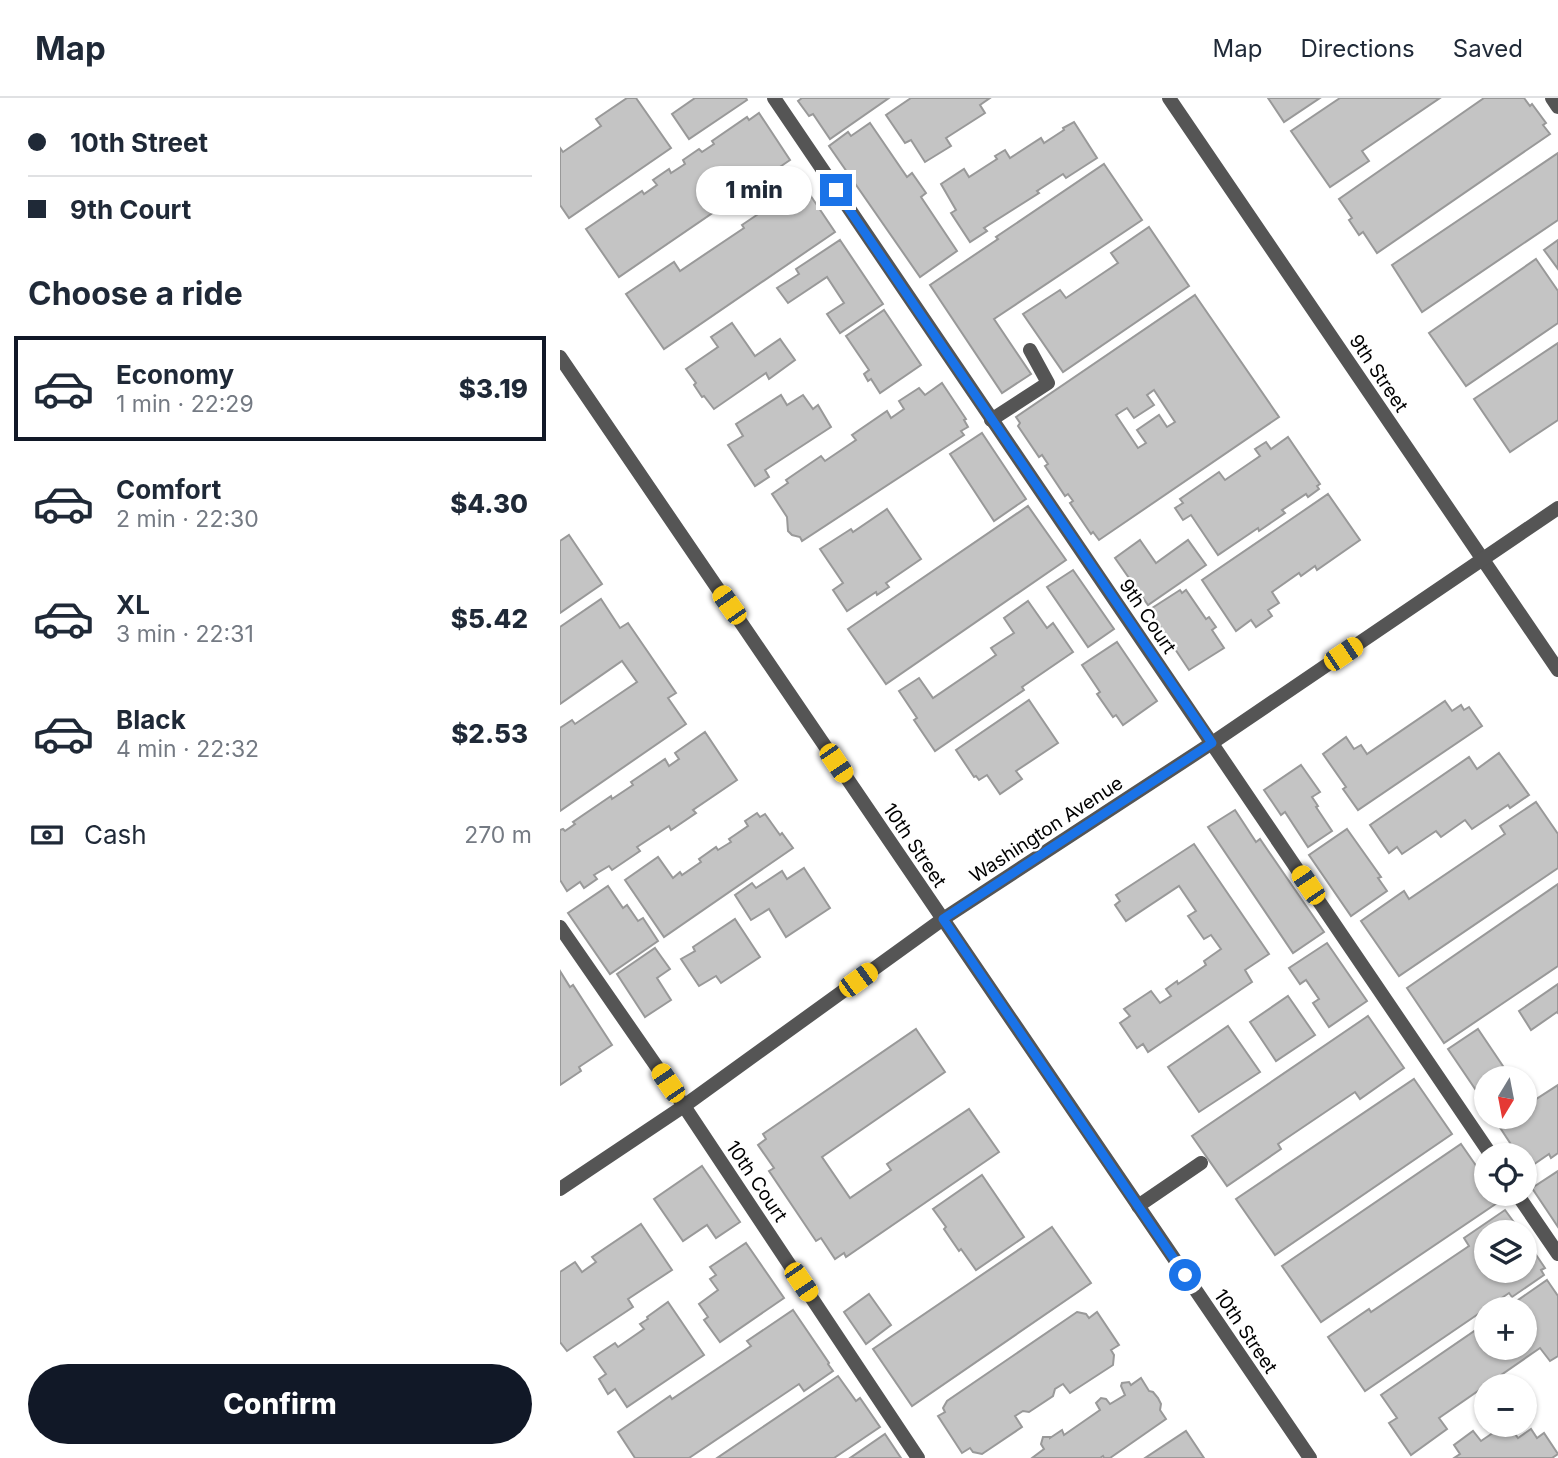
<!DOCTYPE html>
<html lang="en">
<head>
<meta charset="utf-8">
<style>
  body { margin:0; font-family:Inter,sans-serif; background:#f2f2f3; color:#1f2937; height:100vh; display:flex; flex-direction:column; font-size:26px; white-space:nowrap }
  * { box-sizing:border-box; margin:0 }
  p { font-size:23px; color:#747a83 }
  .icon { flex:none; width:38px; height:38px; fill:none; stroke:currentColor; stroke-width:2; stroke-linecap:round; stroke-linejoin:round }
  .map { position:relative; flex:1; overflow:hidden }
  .drawer { display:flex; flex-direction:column; background:#fff; width:560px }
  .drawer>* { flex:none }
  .top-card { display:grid; align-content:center; height:154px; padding:0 28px; background:#fff }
  .needle { width:46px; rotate:190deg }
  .controls { position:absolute; left:914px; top:968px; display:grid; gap:14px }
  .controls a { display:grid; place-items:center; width:63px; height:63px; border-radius:50%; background:#fff; box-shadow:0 2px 5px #0004; font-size:35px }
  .end { position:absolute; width:32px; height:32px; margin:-16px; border:9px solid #1a73e8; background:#fff; box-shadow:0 0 0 4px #fff }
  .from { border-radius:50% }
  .bubble { position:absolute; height:49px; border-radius:24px; background:#fff; box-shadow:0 2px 5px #0004; font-size:23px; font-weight:800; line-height:49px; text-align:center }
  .car { position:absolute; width:21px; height:42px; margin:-21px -10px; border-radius:9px; box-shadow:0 0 5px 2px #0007; background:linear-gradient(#f5c518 24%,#345 0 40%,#f5c518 0 76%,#345 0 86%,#f5c518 0) }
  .top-card b { display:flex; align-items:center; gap:24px; height:66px; font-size:26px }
  .top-card b+b { border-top:2px solid #e0e1e3 }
  .top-card i { width:18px; height:18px; background:#1f2937 }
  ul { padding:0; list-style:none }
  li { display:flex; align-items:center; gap:21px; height:105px; margin:0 14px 10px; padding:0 14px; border:4px solid transparent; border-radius:0px }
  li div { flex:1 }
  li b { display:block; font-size:26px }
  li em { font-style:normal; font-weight:800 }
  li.on { border-color:#111827 }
  li>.icon { width:63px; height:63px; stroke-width:1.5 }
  h2 { padding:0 28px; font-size:32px; line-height:84px }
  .pay { display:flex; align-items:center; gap:18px; height:77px; padding:0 28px; font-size:26px }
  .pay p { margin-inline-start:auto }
  .action { display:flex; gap:14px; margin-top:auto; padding:14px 28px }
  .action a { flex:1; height:80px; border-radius:42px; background:#111827; color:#fff; font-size:28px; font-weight:800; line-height:80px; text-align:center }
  header { display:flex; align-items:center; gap:42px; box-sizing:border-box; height:98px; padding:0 35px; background:#fff; border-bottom:2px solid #e0e1e3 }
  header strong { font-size:33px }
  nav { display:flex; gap:38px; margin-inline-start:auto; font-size:24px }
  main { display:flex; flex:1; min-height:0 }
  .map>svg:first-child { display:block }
  .building { fill:#c4c4c4; stroke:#999; stroke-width:2; fill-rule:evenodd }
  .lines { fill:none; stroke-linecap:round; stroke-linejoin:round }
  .lane { stroke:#555; stroke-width:14 }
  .street { stroke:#555; stroke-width:14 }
  .route { stroke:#1a73e8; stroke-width:9 }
  .labels { text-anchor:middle; stroke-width:5; stroke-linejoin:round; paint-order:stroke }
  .street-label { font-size:19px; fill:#000; stroke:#fff }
</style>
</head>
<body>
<header>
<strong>Map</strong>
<nav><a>Map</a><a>Directions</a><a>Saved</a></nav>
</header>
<main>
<section class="drawer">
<div class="top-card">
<b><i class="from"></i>10th Street</b>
<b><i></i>9th Court</b>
</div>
<h2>Choose a ride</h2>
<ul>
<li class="on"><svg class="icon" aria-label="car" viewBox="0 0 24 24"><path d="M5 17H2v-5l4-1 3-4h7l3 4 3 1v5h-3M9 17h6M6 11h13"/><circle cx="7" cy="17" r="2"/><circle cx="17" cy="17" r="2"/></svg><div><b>Economy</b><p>1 min · 22:29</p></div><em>$3.19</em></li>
<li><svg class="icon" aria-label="car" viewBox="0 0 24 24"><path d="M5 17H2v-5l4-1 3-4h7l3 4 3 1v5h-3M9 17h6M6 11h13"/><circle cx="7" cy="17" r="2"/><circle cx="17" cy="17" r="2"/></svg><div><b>Comfort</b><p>2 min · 22:30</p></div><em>$4.30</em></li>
<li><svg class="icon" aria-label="car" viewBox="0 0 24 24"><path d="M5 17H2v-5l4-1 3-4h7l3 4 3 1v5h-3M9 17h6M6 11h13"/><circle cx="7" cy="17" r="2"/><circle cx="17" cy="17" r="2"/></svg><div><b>XL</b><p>3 min · 22:31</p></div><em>$5.42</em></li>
<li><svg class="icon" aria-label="car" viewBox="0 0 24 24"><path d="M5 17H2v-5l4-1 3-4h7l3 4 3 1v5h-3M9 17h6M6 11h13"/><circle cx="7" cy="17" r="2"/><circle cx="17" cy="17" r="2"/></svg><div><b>Black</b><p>4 min · 22:32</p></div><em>$2.53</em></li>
</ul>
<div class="pay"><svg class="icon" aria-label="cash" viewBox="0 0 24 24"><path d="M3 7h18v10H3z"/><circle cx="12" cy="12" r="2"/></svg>Cash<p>270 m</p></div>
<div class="action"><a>Confirm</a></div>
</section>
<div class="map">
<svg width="998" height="1360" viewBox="0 0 998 1360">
  <rect width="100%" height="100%" fill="#fff"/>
  <!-- building -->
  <g class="building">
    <path d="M67,0h9l35,50 -102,70 -9,-13v-57l3,4 38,-26 -5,-7z"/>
    <path d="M135,0h51l1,2 -58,39 -17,-25z"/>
    <path d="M242,0h87l-59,41 -17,-25 -4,2 -11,-15z"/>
    <path d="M351,0h79l-10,7 5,8 -39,25 5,8 -26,16 -14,-22 -6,3 -19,-28z"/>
    <path d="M708,0h52l-36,24z"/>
    <path d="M780,0h100l-78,53 7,10 -39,26 -39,-56z"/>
    <path d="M924,0h40l6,8 2,-2 14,19 -3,2 7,9 -173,119 -14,-21 -4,3 -10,-15 3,-2 -13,-19z"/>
    <path d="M199,15l31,47 -171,117 -33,-48 56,-38 2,3 13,-9 -4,-5 16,-11 2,4 14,-9 -2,-4 16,-11 3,3 12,-8 -2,-3 35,-24 2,3z"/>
    <path d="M514,24l23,36 -31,20 -3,-4 -26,17 2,2 -55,35 3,3 -17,11 -19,-29 5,-3 -15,-26 23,-15 5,8 28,-18 -2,-3 10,-6 5,8 31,-20 3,5 20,-13 -1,-2z"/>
    <path d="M310,25l37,54 5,-4 14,20 -5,4 36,54 -37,26 -91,-131 19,-14 3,4z"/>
    <path d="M998,55v67l-136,92 -30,-47z"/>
    <path d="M544,66l38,56 -148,99 37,55 -29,19 -72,-108 68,-46 -2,-2z"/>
    <path d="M238,79l37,55 -171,117 -38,-55 48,-32 6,9 64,-43 -2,-3 31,-21 -5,-6z"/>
    <path d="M589,129l40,59 -126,86 -40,-58 37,-24 6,8 52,-35 -7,-10z"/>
    <path d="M280,142l43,64 -43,29 -13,-19 17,-11 -17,-26 -39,26 -11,-15 22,-14 -3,-5z"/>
    <path d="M998,142v29l-14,-19z"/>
    <path d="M976,161l22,32v32l-92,63 -37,-53z"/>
    <path d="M635,197l84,122 -180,123 -6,-8 -2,2 -21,-31 3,-2 -5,-7 -3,2 -20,-30 3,-2 -6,-9 -3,2 -21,-31 2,-3 -4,-6zM594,292l21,32 -8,5 -8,-12 -22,15 9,13 -8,5 -22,-33 11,-7 7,10 20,-13 -7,-10z"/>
    <path d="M324,212l37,55 -41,28 -9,-14 -3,2 -4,-7 5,-4 -23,-34z"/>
    <path d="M172,225l23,33 25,-17 15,21 -26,19 -3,-6 -52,36 -10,-13 -2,1 -8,-12 2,-2 -10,-14 32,-22 -7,-10z"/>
    <path d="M998,245v77l-48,32 -36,-53z"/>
    <path d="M382,285l24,36 -2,1 4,7 -7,4 3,4 -162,106 -2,-4 -8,-2 -4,-4 -1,-14 -15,-23 16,-11 -2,-3 35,-24 4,5 31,-21 -4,-5 35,-24 4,7 13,-9 -5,-8 20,-13 6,7z"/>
    <path d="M221,297l6,10 16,-10 10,14 5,-4 13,22 -66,43 4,7 -14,9 -27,-41 15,-9 -7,-12z"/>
    <path d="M422,335l44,66 -32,22 -44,-67z"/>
    <path d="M728,339l32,47 -3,2 2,3 -11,8 -2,-3 -24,16 3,3 -26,18 -1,-3 -40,27 -27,-40 -8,5 -8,-12 8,-5 -3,-4 39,-27 6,8 35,-24 -5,-7 11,-7 5,7z"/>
    <path d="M768,396l32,46 -43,30 -2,-4 -14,10 -2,-3 -27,19 7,11 -11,7 4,6 -16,11 -5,-7 -15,11 -34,-51z"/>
    <path d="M468,408l38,54 -180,124 -38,-55z"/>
    <path d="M327,411l34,50 -35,24 3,4 -12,8 -1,-3 -29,19 -14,-21 10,-7 -23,-34 31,-20 2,3z"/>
    <path d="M9,437l33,49 -42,29v-72z"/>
    <path d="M580,442l16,23 32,-23 18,25 -58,40 -33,-47z"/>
    <path d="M513,472l41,59 -26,18 -41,-60z"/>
    <path d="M620,492l2,3 4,-3 20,29 3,-2 7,10 -4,3 12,18 -35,22 -40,-60z"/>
    <path d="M41,501l19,29 8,-5 48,70 -8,5 18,26 -126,87v-83l12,-8 3,4 62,-42 -15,-21 -62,43v-77z"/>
    <path d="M468,503l19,27 6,-5 20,29 -51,35 2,3 -89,61 -21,-31 3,-2 -18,-27 20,-13 14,20 63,-43 -5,-7 23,-15 -10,-15z"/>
    <path d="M557,544l40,59 -34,24 -7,-10 -3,2 -16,-23 3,-2 -18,-27z"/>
    <path d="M469,602l29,43 -42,28 6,8 -22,15 -13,-19 -8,5 -3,-4 -2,1 -18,-27z"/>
    <path d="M885,603l7,10 9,-6 3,5 5,-3 13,19 -124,84 -15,-21 3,-2 -23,-33 23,-17 8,12 7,-4 6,9z"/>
    <path d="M145,634l32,48 -44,30 3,3 -25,17 -2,-4 -32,21 3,4 -28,19 -3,-4 -15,9 3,4 -13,9 -4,-6 -13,9 -7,-11v-50l3,-1 2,2 10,-7 -2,-2 38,-26 1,3 21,-14 -2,-3 34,-23 4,7 10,-7 -4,-6z"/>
    <path d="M939,655l30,42 -19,13 -2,-3 -36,24 -7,-9 -24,17 -5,-6 -34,23 -5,-7 -8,6 -19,-28 99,-68 8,12z"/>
    <path d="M741,667l19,27 -8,5 6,9 -2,1 16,24 -24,16 -23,-35 -4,3 -17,-25z"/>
    <path d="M976,704l22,32v34l-159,108 -38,-55 43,-30 5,8 96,-65 -5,-8z"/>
    <path d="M675,712l21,32 4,-3 64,93 -31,21 -85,-126z"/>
    <path d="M197,715l3,4 5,-3 15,21 2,-2 11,15 -129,89 -39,-57 33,-23 15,21 7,-6 2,3 19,-13 -2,-3 17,-12 2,3 13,-8 -2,-3 19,-13 -3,-5z"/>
    <path d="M787,731l34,48 -3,1 9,13 -36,25 -42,-61z"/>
    <path d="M634,746l75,110 -24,16 7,12 -104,70 -5,-8 -6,4 -17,-25 10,-7 -6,-7 27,-18 9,12 11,-7 -5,-7 11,-8 1,3 28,-19 -2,-4 17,-12 -10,-14 -7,4 -16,-23 8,-5 -17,-25 -53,35 -11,-16 5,-4 -4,-6z"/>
    <path d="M244,770l26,40 -44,29 -17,-28 -18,11 -16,-25 17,-12 4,5 26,-17 5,8z"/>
    <path d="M998,786v82l-114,77 -37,-55z"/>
    <path d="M48,788l15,22 4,-3 11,16 5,-3 15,23 -48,33 -42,-61z"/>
    <path d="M175,821l25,38 -39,26 -5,-7 -17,10 -18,-27 14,-8 -2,-4z"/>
    <path d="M767,845l40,58 -38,26 -16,-24 6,-4 -13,-19 -6,4 -11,-16z"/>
    <path d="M95,850l15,21 -13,9 14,22 -26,17 -28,-43z"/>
    <path d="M0,873l10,16 3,-2 39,60 -33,22 2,4 -21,14z"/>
    <path d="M998,886v29l-1,-1 -26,18 -12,-19z"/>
    <path d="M728,898l27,39 -39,26 -26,-39z"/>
    <path d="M808,918l36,52 -44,31 -5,-7 -77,52 3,5 -54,37 -35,-50z"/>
    <path d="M668,928l32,46 -61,40 -31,-45z"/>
    <path d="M356,931l29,43 -123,85 28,41 41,-28 -4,-6 82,-55 30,43 -153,105 -2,-4 -9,6 -14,-21 -5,3 -47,-70 5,-3 -16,-23 8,-6 -3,-5z"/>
    <path d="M918,931l33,49h-25v27l-38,-56z"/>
    <path d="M854,981l38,55 -177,121 -39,-56z"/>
    <path d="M998,987v68l-7,5 -2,-4 -22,15 -3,-5v-9h-6l-21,-32 11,-7h16v-9z"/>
    <path d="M901,1046l25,36v14h9l5,7 -179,121 -39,-56z"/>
    <path d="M142,1068l38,56 -24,16 -9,-13 -24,16 -29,-42z"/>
    <path d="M998,1073v56l-26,-39z"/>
    <path d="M422,1077l42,62 -48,33 -15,-21 -2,2 -15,-22 2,-2 -13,-18z"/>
    <path d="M945,1112l16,22h-35v38h38v-33l21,31 -4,2 3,5 -32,22 -3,-4 -144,98 -37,-54 41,-28 2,3 98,-66 -5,-8z"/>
    <path d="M81,1126l31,46 -44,29 5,8 -66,44 -7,-9v-70l15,-10 7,10 14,-10 -4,-5z"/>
    <path d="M492,1129l39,56 -179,123 -39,-57z"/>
    <path d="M186,1145l38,55 -64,44 -16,-22 4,-3 -9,-13 19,-14 -8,-11 6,-4 -6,-8z"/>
    <path d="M987,1182l11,16v60l-8,5 -10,-13 -101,70 8,11 -36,26 -22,-32 8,-5 -16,-23 105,-72v25h38v-39h-19z"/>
    <path d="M309,1196l22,31 -25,19 -22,-32z"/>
    <path d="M108,1204l36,53 -77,52 -12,-18 -7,5 -9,-15 7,-5 -12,-17 21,-14 3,4 26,-18 -4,-5 8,-5 -1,-2z"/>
    <path d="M233,1212l36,53 -1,1 5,7 -29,20 -5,-7 -110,74h-54l-17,-26 52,-36 2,3 79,-53 -4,-5z"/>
    <path d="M517,1214l9,2 3,4 8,-6 22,33 -8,5 3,5 -1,10 -43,28 -7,-9 -8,5 -2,7 -24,16 -6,-1 -8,5 7,11 -40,27 -9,-2 -3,-4 -8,5 -24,-37 7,-4 -2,-4 4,-7z"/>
    <path d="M278,1278l18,25 4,-3 20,29 -46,31h-117z"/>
    <path d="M581,1280l8,13 4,1 5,6 3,6 -1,6 6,9 -56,39h-6l-1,-2 -3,2h-68l12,-9 -3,-5 2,-7h7v1l12,-8 2,5 36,-25 -4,-7 5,-5 5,1 4,5 15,-9 -4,-9 1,-3 7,-1 2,3z"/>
    <path d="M946,1326h2l10,14 13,-9 6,9 7,-5 14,21 -6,4h-98l6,-4 -6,-9 19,-14 8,10z"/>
    <path d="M626,1333l18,27h-59z"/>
    <path d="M325,1336l16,24h-51z"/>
  </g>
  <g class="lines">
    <!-- lane -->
    <g class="lane">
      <path d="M214,0l717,1057"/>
      <path d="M992,0l6,9"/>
      <path d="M431,322l57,-37 -18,-33"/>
      <path d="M0,829l124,179 234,352"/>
      <path d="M957,1096l41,60"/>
      <path d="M578,1108l63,-43"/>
    </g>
    <!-- street -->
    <g class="street">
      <path d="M609,0l389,572"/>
      <path d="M0,259l750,1101"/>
      <path d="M0,1091l124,-83 259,-187 269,-176 346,-235"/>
    </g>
  </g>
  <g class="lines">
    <!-- route -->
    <path class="route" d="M276,92l376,553 -269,176 242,356"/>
  </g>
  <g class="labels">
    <!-- street labels -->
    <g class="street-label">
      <text transform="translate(819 275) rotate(56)" y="7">9th Street</text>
      <text transform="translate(588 518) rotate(56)" y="7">9th Court</text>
      <text transform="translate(486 731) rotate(-33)" y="7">Washington Avenue</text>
      <text transform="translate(355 747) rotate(56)" y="7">10th Street</text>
      <text transform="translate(197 1083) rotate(56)" y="7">10th Court</text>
      <text transform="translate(686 1233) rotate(56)" y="7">10th Street</text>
    </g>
  </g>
</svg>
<div class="controls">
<a><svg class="needle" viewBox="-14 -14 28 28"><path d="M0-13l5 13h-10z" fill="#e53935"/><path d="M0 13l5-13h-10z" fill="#747a83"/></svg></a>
<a><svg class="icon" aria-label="locate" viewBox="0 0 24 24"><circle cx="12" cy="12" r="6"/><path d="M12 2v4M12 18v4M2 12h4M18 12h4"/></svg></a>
<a><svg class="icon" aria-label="layers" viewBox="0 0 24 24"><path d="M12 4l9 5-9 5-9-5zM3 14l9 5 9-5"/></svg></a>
<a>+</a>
<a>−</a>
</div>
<i class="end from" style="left:625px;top:1177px"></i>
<i class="end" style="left:276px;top:92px"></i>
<div class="bubble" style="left:136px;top:68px;width:116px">1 min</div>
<i class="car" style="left:169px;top:507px;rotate:325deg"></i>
<i class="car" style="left:783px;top:556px;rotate:56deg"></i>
<i class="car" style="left:276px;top:665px;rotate:146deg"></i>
<i class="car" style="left:748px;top:787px;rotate:326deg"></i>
<i class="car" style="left:298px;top:882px;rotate:54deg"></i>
<i class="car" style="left:108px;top:985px;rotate:326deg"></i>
<i class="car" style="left:241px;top:1184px;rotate:146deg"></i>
</div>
</main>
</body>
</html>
